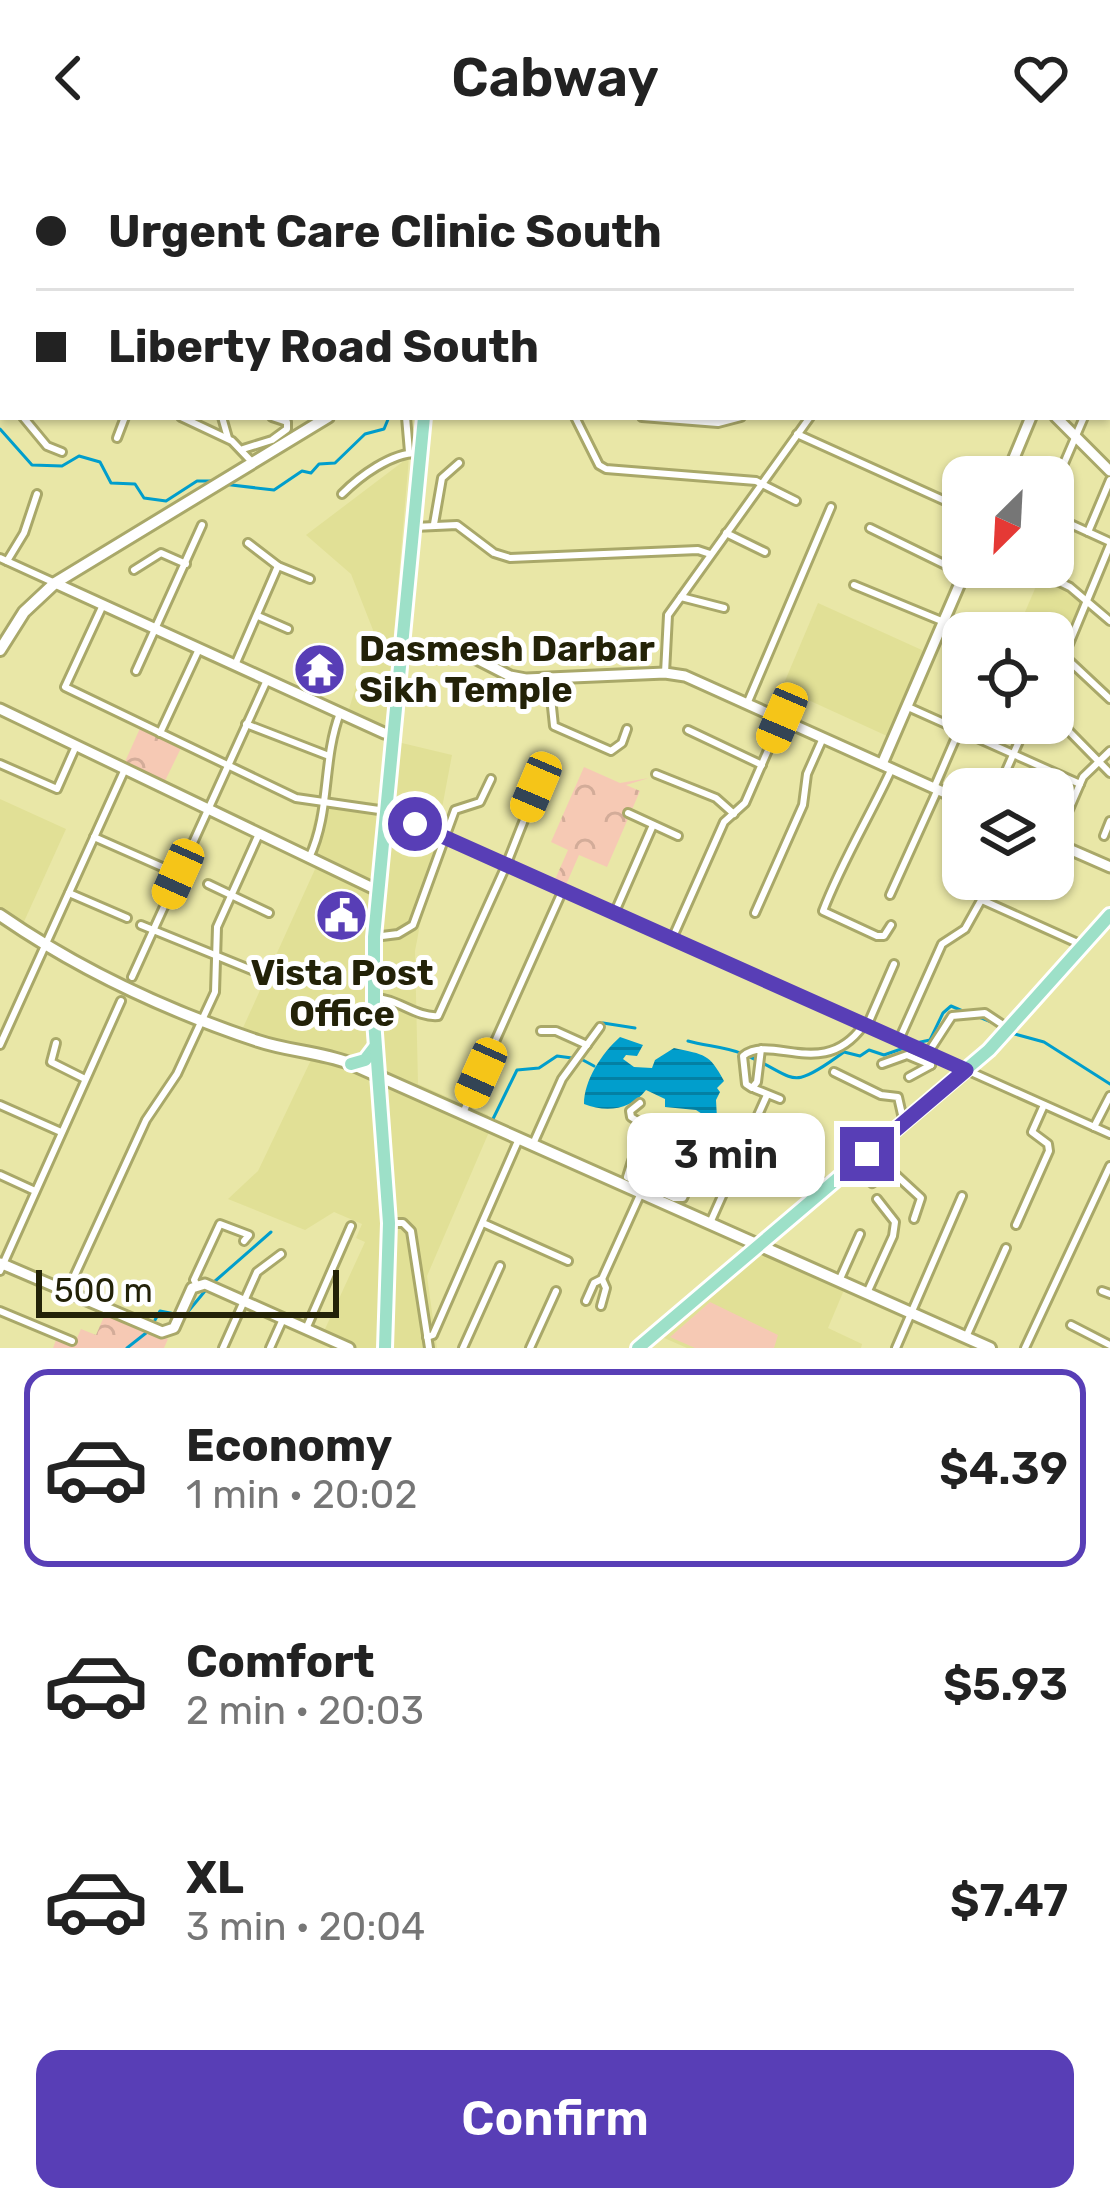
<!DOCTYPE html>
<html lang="en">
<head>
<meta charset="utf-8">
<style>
  body { margin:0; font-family:Rubik,sans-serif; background:#f6f6f6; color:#222; height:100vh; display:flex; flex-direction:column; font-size:45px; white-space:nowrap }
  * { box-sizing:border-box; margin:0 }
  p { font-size:39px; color:#767676 }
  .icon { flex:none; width:66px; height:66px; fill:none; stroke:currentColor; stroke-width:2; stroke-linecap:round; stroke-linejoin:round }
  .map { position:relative; height:1192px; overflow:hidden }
  .details { display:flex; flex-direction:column; background:#fff; flex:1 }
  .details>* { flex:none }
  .banner { position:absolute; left:0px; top:0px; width:1110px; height:264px; box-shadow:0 3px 9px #0004; display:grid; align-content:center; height:264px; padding:0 36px; background:#fff }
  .needle { width:78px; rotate:204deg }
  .buttons { position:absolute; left:942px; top:300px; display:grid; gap:24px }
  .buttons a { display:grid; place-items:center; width:132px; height:132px; border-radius:24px; background:#fff; box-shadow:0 3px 9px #0004; font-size:60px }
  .scale { position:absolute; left:36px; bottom:30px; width:303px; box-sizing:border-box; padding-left:12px; border:6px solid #232208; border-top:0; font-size:33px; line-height:42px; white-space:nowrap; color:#232208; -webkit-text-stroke:9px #fff; paint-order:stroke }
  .end { position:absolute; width:54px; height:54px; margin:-27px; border:15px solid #583eb6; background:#fff; box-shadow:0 0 0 6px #fff }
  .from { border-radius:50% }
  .bubble { position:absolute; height:84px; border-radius:24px; background:#fff; box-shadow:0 3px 9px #0004; font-size:39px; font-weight:600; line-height:84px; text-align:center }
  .car { position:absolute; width:36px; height:72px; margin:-36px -18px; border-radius:15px; box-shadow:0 0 9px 3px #0007; background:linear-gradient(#f5c518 24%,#345 0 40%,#f5c518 0 76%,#345 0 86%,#f5c518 0) }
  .banner b { display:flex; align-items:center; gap:42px; height:114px; font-size:45px }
  .banner b+b { border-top:3px solid #e0e0e0 }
  .banner i { width:30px; height:30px; background:#222 }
  ul { padding:21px 0 0; list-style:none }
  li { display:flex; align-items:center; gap:36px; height:198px; margin:0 24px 18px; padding:0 12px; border:6px solid transparent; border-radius:24px }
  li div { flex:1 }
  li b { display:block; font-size:45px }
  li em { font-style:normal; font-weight:600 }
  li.on { border-color:#583eb6 }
  li>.icon { width:108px; height:108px; stroke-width:1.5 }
  .primary-button { display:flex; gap:24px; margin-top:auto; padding:24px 36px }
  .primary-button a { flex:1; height:138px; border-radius:24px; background:#583eb6; color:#fff; font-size:48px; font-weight:600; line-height:138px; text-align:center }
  header { display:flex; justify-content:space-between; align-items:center; height:156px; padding:0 36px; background:#fff; font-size:54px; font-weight:600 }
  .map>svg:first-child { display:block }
  .built { fill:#e1e096 }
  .park { fill:url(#park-crowns) }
  .garden { fill:#f6c9b4 }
  .water { fill:url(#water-rules) }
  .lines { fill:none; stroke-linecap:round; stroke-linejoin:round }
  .stream { stroke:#019ecc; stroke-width:3 }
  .minor-casing { stroke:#a9a869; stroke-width:12 }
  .tertiary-casing { stroke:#a9a869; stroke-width:15 }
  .secondary-casing { stroke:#a9a869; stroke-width:16 }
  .primary-casing { stroke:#fff; stroke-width:18 }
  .minor { stroke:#fff; stroke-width:6 }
  .tertiary { stroke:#fff; stroke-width:9 }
  .secondary { stroke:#fff; stroke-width:10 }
  .primary { stroke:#9de0c8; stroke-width:12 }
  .route { stroke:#583eb6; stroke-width:15 }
  .labels { text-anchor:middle; stroke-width:10; stroke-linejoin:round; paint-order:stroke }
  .poi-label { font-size:36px; font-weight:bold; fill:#232208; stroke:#fff; text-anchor:start }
</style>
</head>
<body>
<header><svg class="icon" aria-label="back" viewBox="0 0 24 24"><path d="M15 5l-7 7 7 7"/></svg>Cabway<svg class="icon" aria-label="heart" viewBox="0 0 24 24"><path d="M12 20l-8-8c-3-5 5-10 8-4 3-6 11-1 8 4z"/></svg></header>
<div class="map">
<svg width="1110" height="1192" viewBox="0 0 1110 1192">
  <defs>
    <pattern id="park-crowns" width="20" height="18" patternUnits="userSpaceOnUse" patternTransform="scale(3)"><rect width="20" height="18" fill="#f6c9b4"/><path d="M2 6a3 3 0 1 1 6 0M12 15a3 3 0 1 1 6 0" fill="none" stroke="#d3ac99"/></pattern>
    <pattern id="water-rules" width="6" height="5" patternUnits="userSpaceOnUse" patternTransform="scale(3)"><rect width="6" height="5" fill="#019ecc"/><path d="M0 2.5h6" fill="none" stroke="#0380a4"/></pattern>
  </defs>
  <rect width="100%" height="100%" fill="#e9e7a7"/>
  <!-- built -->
  <g class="built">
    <path d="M409,301l-24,282 67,16 -37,196 3,133 70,31 1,17 -62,144 10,72h-101l-16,-8 45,-98 -9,-4 6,-14 -28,-12 -29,18 -77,-31 30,-28 53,-111 -59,-17 -10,-13 74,-163 -10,-14 14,-55 58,5 7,-63 -39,-21 27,-89 -22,-56 -45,-39z"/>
    <path d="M1040,421l30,15 11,12 -20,49h-3l-5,9v-29h-37z"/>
    <path d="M818,447l106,48 -37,85 -105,-48z"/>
    <path d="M0,643l66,30 -44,97 -22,-16z"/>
    <path d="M761,1096l83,38 -16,38 34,16 -1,4h-174l-25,-11z"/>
  </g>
  <!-- park -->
  <g class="park">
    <path d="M141,570l41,20 -18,37 -40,-19z"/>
    <path d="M584,611l36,16 29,-5 -23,7 14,6 -33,76 -28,-12 -14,32 -11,-5 14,-32 -17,-8z"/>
    <path d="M106,1156l62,27 -4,9h-111l3,-8 17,7 8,-18 15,6z"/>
  </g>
  <!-- garden -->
  <path class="garden" d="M710,1146l68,33 -4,13h-79l-25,-11z"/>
  <!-- water -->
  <path class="water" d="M620,881l23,8 -6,11 -11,-1 -3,4 11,8 18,1 3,-8 19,-12c31,7 35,5 50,33l-7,7 3,4 -4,8 1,18 -4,3 -17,-11 -31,-3v-8l-19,-9c-15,20 -40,23 -62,14 0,-24 18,-51 36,-67z"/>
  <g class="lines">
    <!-- stream -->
    <g class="stream">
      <path d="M540,3l3,-3"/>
      <path d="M0,273l32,36 30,1 17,-10 21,6 11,21 24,1 9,14 22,3 31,-20h16"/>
      <path d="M223,328l51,6 28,-19 9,2 8,-9 16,-1 30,-29 19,-5 5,-12"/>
      <path d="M974,859l25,10"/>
      <path d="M603,867l32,5"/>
      <path d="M1011,877l33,9 66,42"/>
      <path d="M688,885c17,5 39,6 55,13 56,23 43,40 101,-2l16,4 9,-6 15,5 20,-7"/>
      <path d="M916,887l14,-3 13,-27 8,-7 14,6"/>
      <path d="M581,903l13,7"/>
      <path d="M492,965l25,-51 22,-2 18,-12 15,2"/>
      <path d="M214,1126l57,-50"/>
      <path d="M186,1158l19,-23"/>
      <path d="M155,1164l5,-9 15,3"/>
      <path d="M127,1192l19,-15"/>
    </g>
    <defs>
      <g id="minor">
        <path d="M48,0l7,3"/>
        <path d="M174,0l7,3"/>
        <path d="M323,0l6,3"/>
        <path d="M119,3l2,-3"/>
        <path d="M215,3l1,-3"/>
        <path d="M1076,3l3,-3"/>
        <path d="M0,41v6"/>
        <path d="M1107,164l3,2"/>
        <path d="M0,173l3,-3"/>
        <path d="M1107,216l3,-3"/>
        <path d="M0,226l3,8"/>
        <path d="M23,261l24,29 15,6"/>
        <path d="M181,261l51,24 20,21"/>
        <path d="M222,261l6,21"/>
        <path d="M406,261l3,35"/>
        <path d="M575,261l24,48 7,4 150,12 40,20"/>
        <path d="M642,261l76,6 23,-6"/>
        <path d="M797,278l166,75"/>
        <path d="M117,282l8,-21"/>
        <path d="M243,293l29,-9 15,-11v-7l-15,-5"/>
        <path d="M1053,333l31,-72"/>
        <path d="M342,338c18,-18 49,-41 75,-41"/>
        <path d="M1053,360l57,26"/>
        <path d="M434,368l8,-46 17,-15"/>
        <path d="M414,371l43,-2 37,28 16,5 188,-8 12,4"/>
        <path d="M870,372l94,46"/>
        <path d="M1088,376l22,-52"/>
        <path d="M726,377l39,19"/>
        <path d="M248,387l30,23 32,13"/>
        <path d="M1110,389l-46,111 46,43"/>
        <path d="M0,402l55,25"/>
        <path d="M7,405l17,-28 13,-39"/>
        <path d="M1029,411l41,20 40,34"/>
        <path d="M134,414l27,-17 25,11"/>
        <path d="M854,429l90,37"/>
        <path d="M681,441l43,11"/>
        <path d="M103,449l-38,82 231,111 90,13 724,323"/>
        <path d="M258,460l30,13"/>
        <path d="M235,509l43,-99"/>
        <path d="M136,515l66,-146"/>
        <path d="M665,517l3,-58 142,-198"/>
        <path d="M549,522l5,48 57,25 11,-8 5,-14"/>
        <path d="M747,548l84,-197"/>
        <path d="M908,551l172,77"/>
        <path d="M1058,564l52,53"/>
        <path d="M246,568l83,32"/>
        <path d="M688,574l74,35"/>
        <path d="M160,577l39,-84"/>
        <path d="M0,608l57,25 19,-43"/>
        <path d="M656,618l60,24 18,16"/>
        <path d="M934,632l29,-67"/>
        <path d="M998,633l29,-66"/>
        <path d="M628,657l50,23"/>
        <path d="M1104,680l6,-15"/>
        <path d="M94,681l84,37"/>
        <path d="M1055,686l28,-65 27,-26"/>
        <path d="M309,702c22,-46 13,-98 31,-145"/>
        <path d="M208,728l61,29"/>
        <path d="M69,737l58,25"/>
        <path d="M890,739l48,-106"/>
        <path d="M982,744l100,45"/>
        <path d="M755,757l48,-108 4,-31 16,-36"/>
        <path d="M614,758l39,-89"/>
        <path d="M141,769l123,50"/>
        <path d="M891,769l-7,11h-7l-54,-25c19,-50 47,-95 69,-143"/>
        <path d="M374,781l24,-3 15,-9 42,-115 25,-8 11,-23"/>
        <path d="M672,783l52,-117 21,-19 37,-85"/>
        <path d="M132,821l135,-297"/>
        <path d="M373,842c23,-1 43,20 65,18l67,-148 32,-81"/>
        <path d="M867,870l27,-62"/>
        <path d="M541,875h15l31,14"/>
        <path d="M899,884l43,-96 23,-15 28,-50"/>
        <path d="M56,887l-5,19 34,17"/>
        <path d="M0,889l125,-276"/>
        <path d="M761,893l-4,33 -5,6 -6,-4 -3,-28c29,-23 80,25 120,-30"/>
        <path d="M928,897l24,-37 33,-3 24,16"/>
        <path d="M882,908l25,-9 24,10"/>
        <path d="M834,916l47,23 17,2 5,22"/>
        <path d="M909,921l22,-12"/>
        <path d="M755,933l25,10"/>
        <path d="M640,947l-10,8 1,6 27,17 -26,27 -5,16 47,21h9l18,-41"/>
        <path d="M0,949l61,27"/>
        <path d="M463,957l99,-221"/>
        <path d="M1094,971l16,-31"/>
        <path d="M533,988l29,-65 38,-52"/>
        <path d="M759,999l68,29"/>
        <path d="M853,1009l19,18 14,-10 10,2 25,23 -7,21"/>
        <path d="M0,1019l35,16"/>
        <path d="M389,1067h14l8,8 18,117"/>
        <path d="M483,1067l85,38"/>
        <path d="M710,1067l57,-128"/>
        <path d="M1016,1069l33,-74 -1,-7 -16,-12 12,-27"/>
        <path d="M0,1115l121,-270"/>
        <path d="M839,1125l21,-47"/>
        <path d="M197,1129l-3,-5 26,-56 29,11 -5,6"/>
        <path d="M1102,1135l8,3"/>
        <path d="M67,1136l79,-172 31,-46 38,-82 2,-65 42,-93"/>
        <path d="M867,1137l26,-57 2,-14 -18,-23"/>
        <path d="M586,1145l8,-18 8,-4 38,-84"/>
        <path d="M601,1150l5,-18 -4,-9"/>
        <path d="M0,1155l72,30"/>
        <path d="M1071,1169l39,20"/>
        <path d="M306,1173l45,-103"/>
        <path d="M427,1181l6,-2 85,-194"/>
        <path d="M966,1181l40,-89"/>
        <path d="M223,1192l34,-76 24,-18"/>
        <path d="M270,1192l13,-29"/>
        <path d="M463,1192l37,-82"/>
        <path d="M530,1192l26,-57"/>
        <path d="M896,1192l66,-152"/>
        <path d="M1025,1192l85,-182"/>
      </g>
      <g id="tertiary">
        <path d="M596,0l6,3"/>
        <path d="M1057,0l3,3"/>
        <path d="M1012,3l3,-3"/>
        <path d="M1107,41l3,3"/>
        <path d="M1107,125l3,-4"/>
        <path d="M1056,261l54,54"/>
        <path d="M1006,321l25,-60"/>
        <path d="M55,427l329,150 10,1"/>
        <path d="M401,491l72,10 37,19 16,3 139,-6 20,3 278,125"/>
        <path d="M0,553l377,181"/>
        <path d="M882,608l85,-197"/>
        <path d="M1053,686l57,25"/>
        <path d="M0,1107l162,69 12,-4 18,-40 13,-4 144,64"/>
      </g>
      <g id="secondary">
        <path d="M0,494l24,-38 31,-29 273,-166"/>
        <path d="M0,759c78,54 168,96 258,126 30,10 61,11 91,22l641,285"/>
      </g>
      <g id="primary">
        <path d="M452,3v-3"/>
        <path d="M466,3l1,-3"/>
        <path d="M351,908l14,-4 10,-13"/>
        <path d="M385,1192l4,-125 -15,-203v-83l50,-520"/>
        <path d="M638,1192l351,-298 121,-135"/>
      </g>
    </defs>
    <!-- minor casing -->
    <use href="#minor" class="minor-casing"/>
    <!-- tertiary casing -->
    <use href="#tertiary" class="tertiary-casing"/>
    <!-- secondary casing -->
    <use href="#secondary" class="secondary-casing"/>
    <!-- primary casing -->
    <use href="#primary" class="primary-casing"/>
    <!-- minor -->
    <use href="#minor" class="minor"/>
    <!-- tertiary -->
    <use href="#tertiary" class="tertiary"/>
    <!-- secondary -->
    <use href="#secondary" class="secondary"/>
    <!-- primary -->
    <use href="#primary" class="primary"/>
  </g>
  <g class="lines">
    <!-- route -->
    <path class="route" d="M415,668l551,246 -99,84"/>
  </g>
  <!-- icons -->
  <defs>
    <symbol id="temple-disc" viewBox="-11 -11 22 22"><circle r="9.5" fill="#583eb6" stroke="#fff"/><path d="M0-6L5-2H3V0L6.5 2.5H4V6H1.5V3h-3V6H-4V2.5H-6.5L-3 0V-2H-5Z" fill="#fff"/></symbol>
    <symbol id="civic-disc" viewBox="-11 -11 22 22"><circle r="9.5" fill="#583eb6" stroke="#fff"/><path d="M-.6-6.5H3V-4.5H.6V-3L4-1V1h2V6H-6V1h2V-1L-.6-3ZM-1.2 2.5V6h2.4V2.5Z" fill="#fff"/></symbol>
  </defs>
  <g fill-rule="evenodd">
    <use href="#temple-disc" x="290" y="484" width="59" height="59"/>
    <use href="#civic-disc" x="312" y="730" width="59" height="59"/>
  </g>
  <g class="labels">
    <!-- poi labels -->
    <g class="poi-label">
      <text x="359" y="505">Dasmesh Darbar<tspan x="359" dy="41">Sikh Temple</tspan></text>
      <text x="342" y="829" text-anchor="middle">Vista Post<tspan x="342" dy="41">Office</tspan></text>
    </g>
  </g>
</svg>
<div class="buttons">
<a><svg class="needle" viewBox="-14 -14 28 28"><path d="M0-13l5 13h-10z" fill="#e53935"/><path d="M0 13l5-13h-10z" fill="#767676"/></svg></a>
<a><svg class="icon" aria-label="locate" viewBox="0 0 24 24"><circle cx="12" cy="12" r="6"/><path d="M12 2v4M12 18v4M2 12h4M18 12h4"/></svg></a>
<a><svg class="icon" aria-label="layers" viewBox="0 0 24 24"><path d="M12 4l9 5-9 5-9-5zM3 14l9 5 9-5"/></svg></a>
</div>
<div class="scale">500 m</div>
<i class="end from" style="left:415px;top:668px"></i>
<i class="end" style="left:867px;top:998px"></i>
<div class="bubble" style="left:627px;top:957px;width:198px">3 min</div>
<i class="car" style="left:782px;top:562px;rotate:203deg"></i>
<i class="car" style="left:536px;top:631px;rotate:203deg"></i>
<i class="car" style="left:178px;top:718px;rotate:204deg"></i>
<i class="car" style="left:481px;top:917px;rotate:204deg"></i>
<div class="banner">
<b><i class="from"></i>Urgent Care Clinic South</b>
<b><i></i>Liberty Road South</b>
</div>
</div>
<section class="details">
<ul>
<li class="on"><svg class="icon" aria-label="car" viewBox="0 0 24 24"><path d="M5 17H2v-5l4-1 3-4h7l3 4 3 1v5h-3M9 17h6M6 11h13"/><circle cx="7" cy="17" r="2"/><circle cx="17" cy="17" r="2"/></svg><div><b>Economy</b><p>1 min · 20:02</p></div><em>$4.39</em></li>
<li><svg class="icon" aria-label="car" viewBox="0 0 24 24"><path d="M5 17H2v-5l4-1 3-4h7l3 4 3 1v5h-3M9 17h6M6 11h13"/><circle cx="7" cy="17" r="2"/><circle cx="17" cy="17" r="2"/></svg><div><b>Comfort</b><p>2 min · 20:03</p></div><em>$5.93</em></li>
<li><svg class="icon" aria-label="car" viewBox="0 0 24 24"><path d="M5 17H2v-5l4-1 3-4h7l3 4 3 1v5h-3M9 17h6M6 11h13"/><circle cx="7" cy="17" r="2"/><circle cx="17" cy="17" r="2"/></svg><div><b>XL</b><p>3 min · 20:04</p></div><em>$7.47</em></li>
</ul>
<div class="primary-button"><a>Confirm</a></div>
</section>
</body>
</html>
